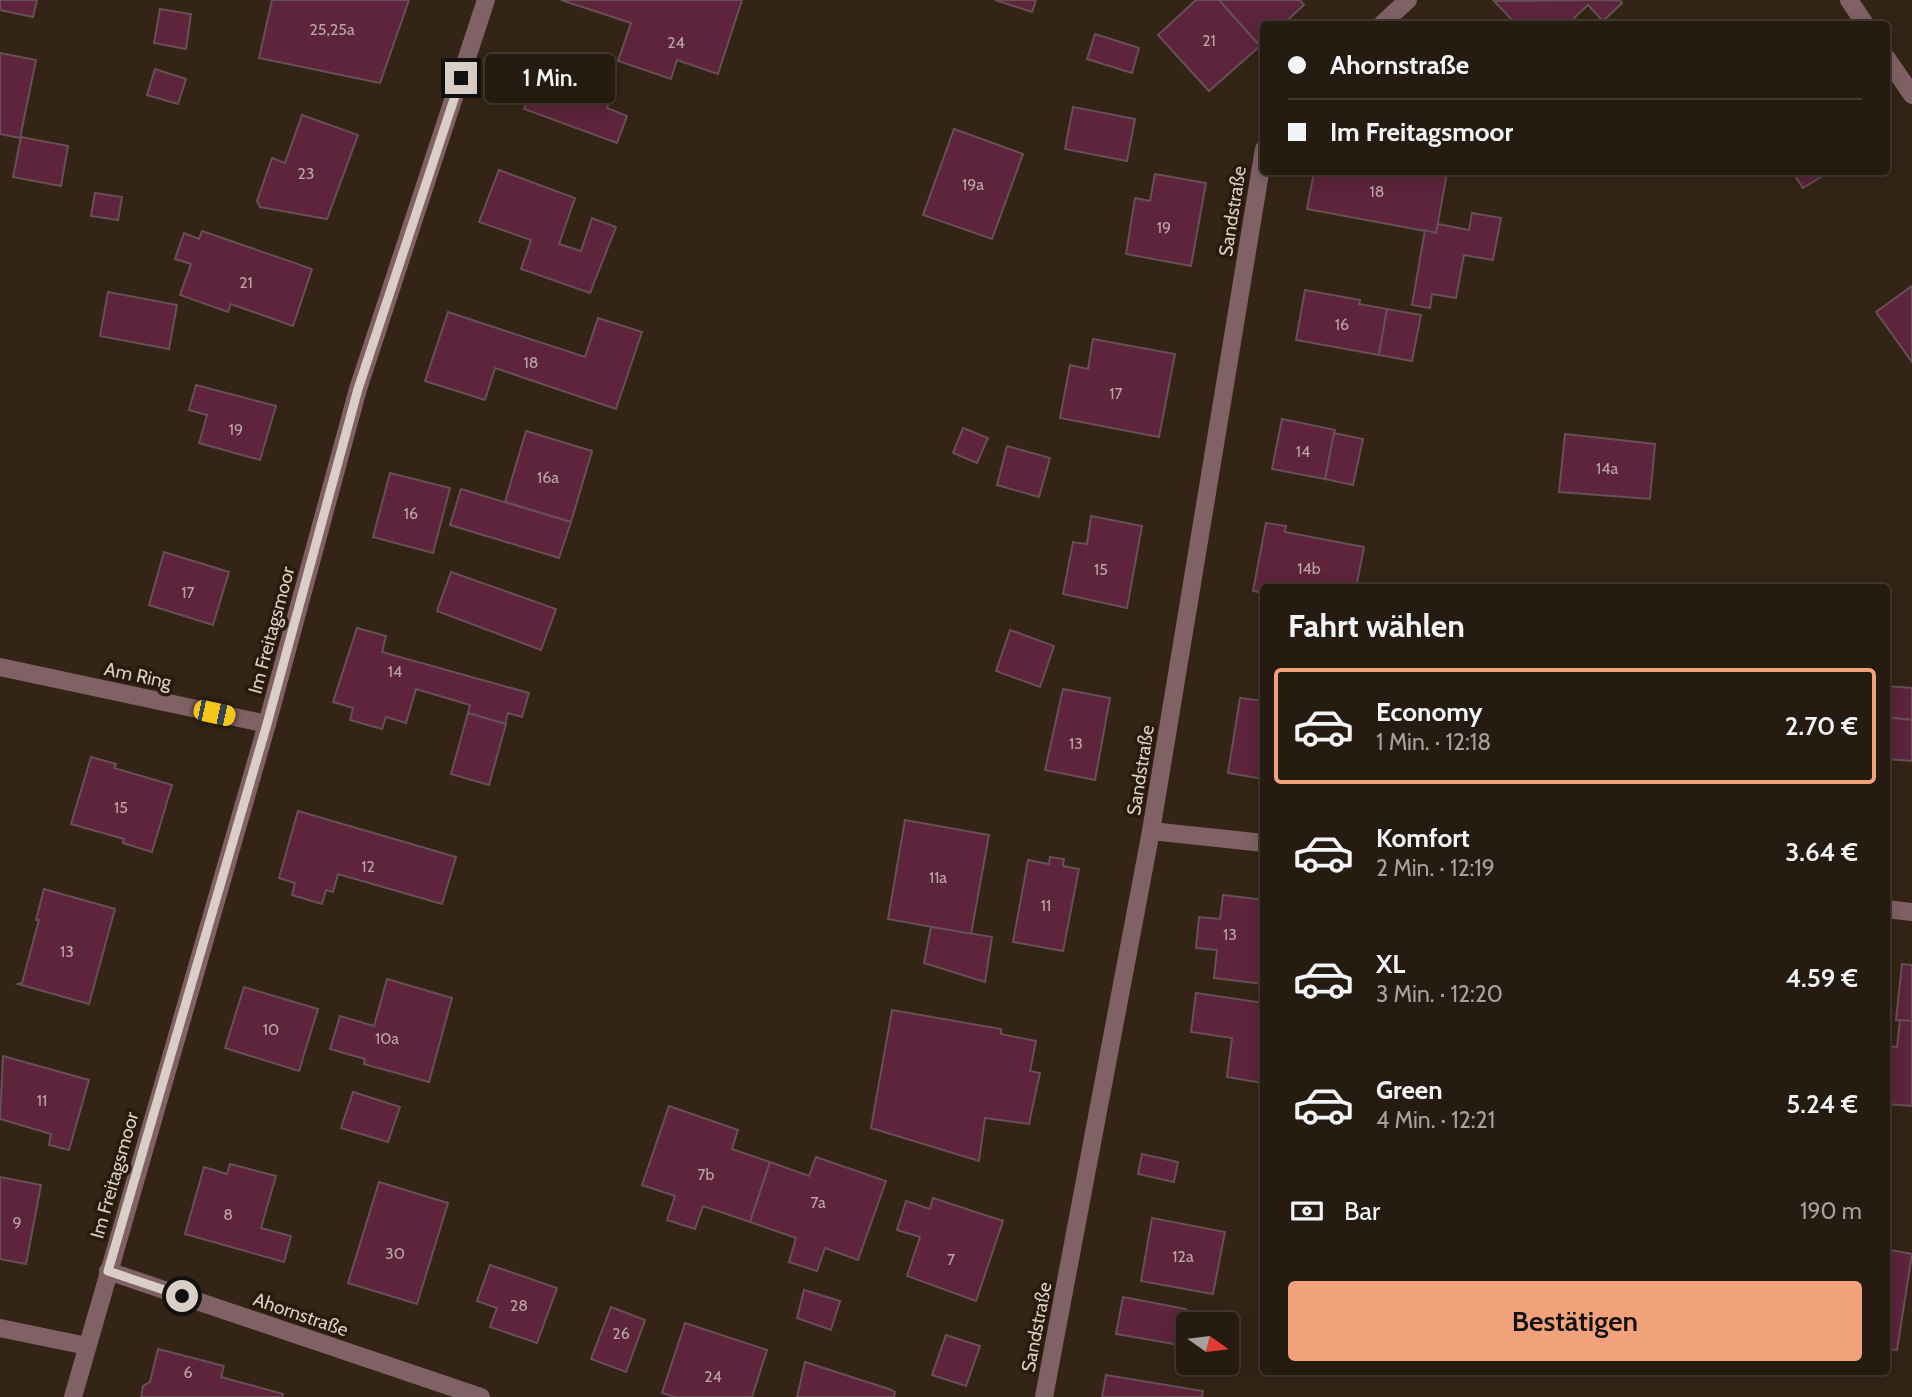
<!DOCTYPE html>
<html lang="de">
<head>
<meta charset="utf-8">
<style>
  body { margin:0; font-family:Cabin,sans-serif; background:#2e2419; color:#f1f3f6; height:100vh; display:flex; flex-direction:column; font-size:26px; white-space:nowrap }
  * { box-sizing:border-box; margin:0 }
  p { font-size:23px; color:#a4a19f }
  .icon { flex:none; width:38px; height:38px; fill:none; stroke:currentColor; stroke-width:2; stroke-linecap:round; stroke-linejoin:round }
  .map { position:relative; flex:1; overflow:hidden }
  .sheet { position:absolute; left:1260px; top:584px; width:630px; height:791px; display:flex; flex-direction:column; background:#261b10; border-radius:7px; box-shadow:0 4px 18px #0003,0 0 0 2px #423930 }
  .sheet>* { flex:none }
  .hud { position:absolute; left:1260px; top:21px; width:630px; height:154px; border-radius:7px; box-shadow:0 4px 18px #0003,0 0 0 2px #423930; display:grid; align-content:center; height:154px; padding:0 28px; background:#261b10 }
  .needle { width:46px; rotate:104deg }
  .tools { position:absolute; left:1176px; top:1312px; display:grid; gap:14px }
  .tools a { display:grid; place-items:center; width:63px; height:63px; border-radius:7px; background:#261b10; box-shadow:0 4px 18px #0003,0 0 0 2px #423930; font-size:35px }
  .end { position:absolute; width:32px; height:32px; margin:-16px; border:9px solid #d9cfc6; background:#111; box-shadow:0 0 0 4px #111 }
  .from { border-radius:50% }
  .bubble { position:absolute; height:49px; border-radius:7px; background:#261b10; box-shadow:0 4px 18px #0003,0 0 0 2px #423930; font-size:23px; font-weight:600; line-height:49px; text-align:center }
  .car { position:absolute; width:21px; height:42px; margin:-21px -10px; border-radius:9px; box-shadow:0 0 5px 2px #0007; background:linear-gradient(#f5c518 24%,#345 0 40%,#f5c518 0 76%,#345 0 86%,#f5c518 0) }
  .hud b { display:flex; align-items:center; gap:24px; height:66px; font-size:26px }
  .hud b+b { border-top:2px solid #423930 }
  .hud i { width:18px; height:18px; background:#f1f3f6 }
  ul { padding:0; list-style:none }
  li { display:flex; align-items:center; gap:21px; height:116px; margin:0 14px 10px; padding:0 14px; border:4px solid transparent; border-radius:7px }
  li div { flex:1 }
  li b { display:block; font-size:26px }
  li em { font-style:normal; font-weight:600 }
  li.on { border-color:#f1a27b }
  li>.icon { width:63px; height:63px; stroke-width:1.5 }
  h2 { padding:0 28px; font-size:32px; line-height:84px }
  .pay { display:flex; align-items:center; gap:18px; height:77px; padding:0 28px; font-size:26px }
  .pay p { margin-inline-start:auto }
  .cta { display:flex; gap:14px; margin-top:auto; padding:14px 28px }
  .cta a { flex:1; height:80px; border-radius:7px; background:#f1a27b; color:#111; font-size:28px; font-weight:600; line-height:80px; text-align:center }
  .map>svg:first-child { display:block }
  .building { fill:#5d243c; stroke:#674f57; stroke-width:2 }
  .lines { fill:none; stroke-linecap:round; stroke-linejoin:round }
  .minor { stroke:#806266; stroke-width:18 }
  .route { stroke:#d9cfc6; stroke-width:9 }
  .labels { text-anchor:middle; stroke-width:7; stroke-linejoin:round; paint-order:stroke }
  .number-label { font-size:16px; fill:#baa4a4 }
  .street-label { font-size:19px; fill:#d9cfc6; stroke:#291b0c }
</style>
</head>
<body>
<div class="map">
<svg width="1912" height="1397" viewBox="0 0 1912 1397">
  <rect width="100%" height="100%" fill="#332415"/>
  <!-- building -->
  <g class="building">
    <path d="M0,0h37l-4,17 -33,-7z"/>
    <path d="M272,0h137l-29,83 -121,-25z"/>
    <path d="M561,0h181l-24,74 -41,-14 -6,19 -53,-18 13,-38z"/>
    <path d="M995,0h41l-4,12z"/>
    <path d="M1196,0h23l41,46 -51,45 -51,-56z"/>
    <path d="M1219,0h81l4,5 -21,19h-19v18l-4,4z"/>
    <path d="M1620,0l2,3 -19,18 -15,-16 -14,13 3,4 -3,2h-58l-22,-23z"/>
    <path d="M160,9l31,5 -5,35 -32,-6z"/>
    <path d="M1095,34l44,14 -7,25 -45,-14z"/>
    <path d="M0,53l36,7 -16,78 -20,-4z"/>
    <path d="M542,60l73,27 -8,21 20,8 -10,27 -93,-34z"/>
    <path d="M155,69l31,10 -8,25 -31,-9z"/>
    <path d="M1073,107l62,12 -8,42 -62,-12z"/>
    <path d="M302,115l56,20 -31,84 -67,-12 -3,-6 15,-43 13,5z"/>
    <path d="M954,129l69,25 -31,85 -69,-24z"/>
    <path d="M21,137l47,9 -7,40 -48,-9z"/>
    <path d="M499,170l76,28 -16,46 22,7 11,-33 24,9 -26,66 -69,-24 10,-29 -52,-18z"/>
    <path d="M1314,172l133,1 -11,60 -129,-24z"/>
    <path d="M1792,172h37l-26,16z"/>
    <path d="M1155,174l51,9 -15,83 -65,-12 9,-56 15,3z"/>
    <path d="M95,193l27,4 -4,23 -27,-4z"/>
    <path d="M1472,213l29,5 -8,42 -29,-5 -8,43 -24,-4 -2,14 -18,-3 13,-75 11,3 2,-9 31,6z"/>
    <path d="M202,231l110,38 -19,57 -62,-22 -3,8 -48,-17 11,-31 -16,-5 9,-26 15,6z"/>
    <path d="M1912,286v76l-36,-50z"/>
    <path d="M1305,290l55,10 -1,4 28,5 -8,46 -83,-15z"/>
    <path d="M108,292l69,13 -8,44 -69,-13z"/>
    <path d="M1387,309l34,6 -9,46 -33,-6z"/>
    <path d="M448,312l137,45 13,-39 44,14 -26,77 -121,-41 -10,32 -60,-19z"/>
    <path d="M1093,339l82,15 -16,83 -99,-19 10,-53 18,4z"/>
    <path d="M196,385l80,21 -16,54 -61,-17 8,-28 -18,-5z"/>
    <path d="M1282,419l53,11 -10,49 -53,-10z"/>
    <path d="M963,428l25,10 -11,25 -24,-10z"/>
    <path d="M526,431l66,20 -21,71 -66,-20z"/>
    <path d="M1334,433l29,6 -10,46 -28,-6z"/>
    <path d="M1565,434l90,10 -5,55 -91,-7z"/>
    <path d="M1007,446l43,12 -11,39 -42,-12z"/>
    <path d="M390,473l60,15 -17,65 -60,-16z"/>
    <path d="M461,489l110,33 -12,36 -109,-33z"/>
    <path d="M1091,516l51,10 -15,82 -64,-14 10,-52 14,2z"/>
    <path d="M1266,523l20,3 -1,6 79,15 -8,41h-92v5l-11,-2z"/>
    <path d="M164,552l65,20 -16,53 -64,-20z"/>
    <path d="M451,572l105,37 -15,41 -104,-39z"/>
    <path d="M357,628l29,8 -4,16 147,41 -7,24 -14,-4 -3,11 -37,-11 2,-8 -54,-16 -10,34 -20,-6 -4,12 -32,-9 3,-12 -20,-6z"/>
    <path d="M1010,630l44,16 -14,41 -44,-16z"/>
    <path d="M1886,686l26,2v32l-26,-3z"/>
    <path d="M1063,689l47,9 -15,82 -50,-10z"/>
    <path d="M1240,698l24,3v78l-36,-6z"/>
    <path d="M468,713l38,11 -17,61 -38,-11z"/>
    <path d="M1886,717l26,3v41l-26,-2z"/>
    <path d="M91,757l25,7 -2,4 58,17 -20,67 -29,-9 1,-4 -53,-15z"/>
    <path d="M298,811l158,46 -14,47 -104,-30 -5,18 -7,-2 -4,14 -30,-9 3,-12 -16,-5z"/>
    <path d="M905,820l84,15 -18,99 -83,-15z"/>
    <path d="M1050,857l14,2 -1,7 16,3 -16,82 -50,-9 15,-82 21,4z"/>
    <path d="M44,889l71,20 -26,95 -71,-20 4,-1 17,-63h-3z"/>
    <path d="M1223,895l41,5v84l-50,-6 3,-28 -21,-2 3,-31 21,2z"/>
    <path d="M931,927l61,10 -7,45 -61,-19z"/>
    <path d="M1902,964l10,1v56l-16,-1z"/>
    <path d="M387,979l65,19 -23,84 -65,-18 1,-5 -35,-10 10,-33 34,10z"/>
    <path d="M244,987l74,22 -19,62 -74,-23z"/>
    <path d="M1196,993l68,10 -1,80 -36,-6 5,-39 -41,-6z"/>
    <path d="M892,1010l109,19v5l35,7 -6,30 10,2 -11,51 -44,-6 -6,43 -108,-33z"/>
    <path d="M1900,1020l12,1v85l-26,-2v-58l11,1z"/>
    <path d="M3,1056l86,24 -20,70 -20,-5 2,-11 -51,-15z"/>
    <path d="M353,1092l47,15 -12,35 -47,-14z"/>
    <path d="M669,1106l69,24 -6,19 38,13 -20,60 -47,-16 -8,23 -28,-9 8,-24 -33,-11z"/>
    <path d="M1142,1154l36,8 -4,20 -36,-8z"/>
    <path d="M816,1157l70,24 -28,79 -33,-12 -8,23 -28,-9 7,-24 -46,-16 20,-60 39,14z"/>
    <path d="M230,1164l46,12 -15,52 30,8 -7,26 -99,-28 19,-67 23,7z"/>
    <path d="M0,1177l41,8 -15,79 -26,-5z"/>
    <path d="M379,1182l69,21 -31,101 -69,-21z"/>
    <path d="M933,1198l70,23 -27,80 -69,-25 13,-39 -23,-7 9,-29 24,8z"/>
    <path d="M1152,1218l73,14 -12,62 -72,-13z"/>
    <path d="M1886,1249l26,5 -15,96 -11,-1z"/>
    <path d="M490,1265l67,23 -20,55 -47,-16 7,-19 -20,-7z"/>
    <path d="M804,1290l36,11 -9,29 -34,-12z"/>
    <path d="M1123,1297l63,12 -6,36 -64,-11z"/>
    <path d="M611,1307l34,13 -19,52 -35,-13z"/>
    <path d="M685,1323l82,27 -15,47h-77l-13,-4z"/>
    <path d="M946,1335l34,11 -14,40 -34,-11z"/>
    <path d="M158,1349l66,17 -3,11 62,17 -1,3h-141l2,-11 7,-4z"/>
    <path d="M805,1362l84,27 6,3 -1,5h-97z"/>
    <path d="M1106,1375l97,16 -1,6h-100z"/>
  </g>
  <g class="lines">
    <!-- minor -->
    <g class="minor">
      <path d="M1849,0l16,24"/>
      <path d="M1382,24l26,-24"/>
      <path d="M1886,57l26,38"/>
      <path d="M0,667l267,57"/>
      <path d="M1151,831l113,12"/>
      <path d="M1886,909l26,3"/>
      <path d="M108,1271l373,126"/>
      <path d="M0,1328l87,18"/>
      <path d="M73,1397l194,-673 91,-335 128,-389"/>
      <path d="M1044,1397l107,-566 113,-682"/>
    </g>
  </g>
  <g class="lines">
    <!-- route -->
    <path class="route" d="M182,1296l-74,-25 159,-547 91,-335 103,-311"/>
  </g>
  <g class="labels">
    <!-- number labels -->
    <g class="number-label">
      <text x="332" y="35">25,25a</text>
      <text x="1209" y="46">21</text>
      <text x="676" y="48">24</text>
      <text x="306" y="179">23</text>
      <text x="973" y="190">19a</text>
      <text x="1377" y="197">18</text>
      <text x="1164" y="233">19</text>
      <text x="246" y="288">21</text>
      <text x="1342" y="330">16</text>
      <text x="531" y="368">18</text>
      <text x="1116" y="399">17</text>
      <text x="236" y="435">19</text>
      <text x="1303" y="457">14</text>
      <text x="1607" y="474">14a</text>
      <text x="548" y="483">16a</text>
      <text x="411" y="519">16</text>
      <text x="1309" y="574">14b</text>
      <text x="1101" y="575">15</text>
      <text x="188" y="598">17</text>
      <text x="395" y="677">14</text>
      <text x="1076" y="749">13</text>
      <text x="121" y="813">15</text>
      <text x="368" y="872">12</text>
      <text x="938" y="883">11a</text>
      <text x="1046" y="911">11</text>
      <text x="1230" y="940">13</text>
      <text x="67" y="957">13</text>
      <text x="271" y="1035">10</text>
      <text x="387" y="1044">10a</text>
      <text x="42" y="1106">11</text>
      <text x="706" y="1180">7b</text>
      <text x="818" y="1208">7a</text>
      <text x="228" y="1220">8</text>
      <text x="17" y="1228">9</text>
      <text x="395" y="1259">30</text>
      <text x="1183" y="1262">12a</text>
      <text x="951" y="1265">7</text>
      <text x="519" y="1311">28</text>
      <text x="621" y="1339">26</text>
      <text x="188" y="1378">6</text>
      <text x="713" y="1382">24</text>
    </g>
    <!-- street labels -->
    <g class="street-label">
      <text transform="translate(1232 211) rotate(-81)" y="7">Sandstraße</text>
      <text transform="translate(271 630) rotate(-75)" y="7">Im Freitagsmoor</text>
      <text transform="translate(138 675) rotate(12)" y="7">Am Ring</text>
      <text transform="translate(1140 770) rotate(-81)" y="7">Sandstraße</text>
      <text transform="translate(114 1175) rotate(-74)" y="7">Im Freitagsmoor</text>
      <text transform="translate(301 1314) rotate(19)" y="7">Ahornstraße</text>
      <text transform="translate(1036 1327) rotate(-79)" y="7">Sandstraße</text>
    </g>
  </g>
</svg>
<div class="tools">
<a><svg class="needle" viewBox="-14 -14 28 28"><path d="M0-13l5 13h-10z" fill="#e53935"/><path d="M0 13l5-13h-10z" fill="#a4a19f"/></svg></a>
</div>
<i class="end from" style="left:182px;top:1296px"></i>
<i class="end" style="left:461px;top:78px"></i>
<div class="bubble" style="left:485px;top:54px;width:130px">1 Min.</div>
<i class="car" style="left:214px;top:713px;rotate:102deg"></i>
<div class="hud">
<b><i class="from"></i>Ahornstraße</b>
<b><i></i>Im Freitagsmoor</b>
</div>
<section class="sheet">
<h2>Fahrt wählen</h2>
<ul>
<li class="on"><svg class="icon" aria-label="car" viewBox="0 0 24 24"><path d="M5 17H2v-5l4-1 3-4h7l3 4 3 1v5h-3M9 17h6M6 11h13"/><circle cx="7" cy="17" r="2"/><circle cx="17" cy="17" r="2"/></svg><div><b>Economy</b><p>1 Min. · 12:18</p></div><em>2.70 €</em></li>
<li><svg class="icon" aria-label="car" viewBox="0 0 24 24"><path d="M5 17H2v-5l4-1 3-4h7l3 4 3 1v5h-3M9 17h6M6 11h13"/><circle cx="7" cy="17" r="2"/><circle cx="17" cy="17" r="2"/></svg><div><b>Komfort</b><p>2 Min. · 12:19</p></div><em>3.64 €</em></li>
<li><svg class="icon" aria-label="car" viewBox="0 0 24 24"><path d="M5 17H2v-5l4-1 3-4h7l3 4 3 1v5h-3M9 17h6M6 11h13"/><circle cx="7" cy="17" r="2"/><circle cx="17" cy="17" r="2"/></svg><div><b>XL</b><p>3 Min. · 12:20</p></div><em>4.59 €</em></li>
<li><svg class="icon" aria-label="car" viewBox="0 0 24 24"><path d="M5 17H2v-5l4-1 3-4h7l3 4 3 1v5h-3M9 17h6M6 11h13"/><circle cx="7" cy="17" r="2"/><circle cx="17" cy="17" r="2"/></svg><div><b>Green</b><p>4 Min. · 12:21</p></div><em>5.24 €</em></li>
</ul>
<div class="pay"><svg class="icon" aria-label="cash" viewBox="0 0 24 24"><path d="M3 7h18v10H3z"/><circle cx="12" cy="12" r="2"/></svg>Bar<p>190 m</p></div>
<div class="cta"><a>Bestätigen</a></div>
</section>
</div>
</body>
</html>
